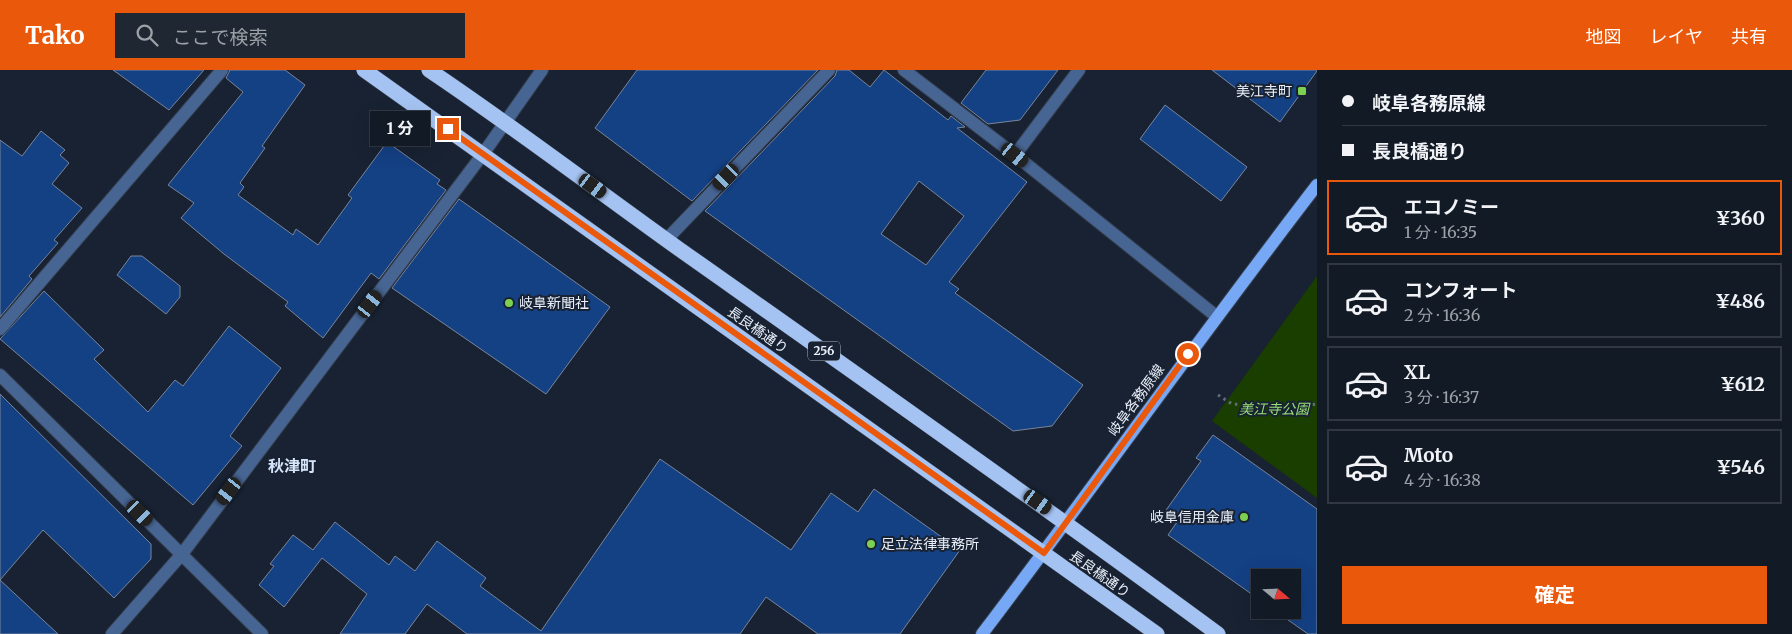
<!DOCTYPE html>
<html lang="ja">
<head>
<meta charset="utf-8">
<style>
  body { margin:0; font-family:Merriweather,"Noto Sans JP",serif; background:#1f2732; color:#f1f3f6; height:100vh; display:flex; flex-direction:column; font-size:19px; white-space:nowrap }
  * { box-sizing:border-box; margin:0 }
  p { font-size:16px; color:#9ca1a7 }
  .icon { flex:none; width:28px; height:28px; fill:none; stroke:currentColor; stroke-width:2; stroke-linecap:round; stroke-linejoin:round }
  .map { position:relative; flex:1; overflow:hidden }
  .details { display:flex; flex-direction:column; background:#121a26; width:475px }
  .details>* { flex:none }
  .hud { display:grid; align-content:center; height:110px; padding:0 25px; background:#121a26 }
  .needle { width:32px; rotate:109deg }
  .controls { position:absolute; left:1251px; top:499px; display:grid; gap:10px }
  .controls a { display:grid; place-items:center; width:50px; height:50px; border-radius:0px; background:#121a26; box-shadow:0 5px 20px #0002,0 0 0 1px #313843; font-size:25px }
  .end { position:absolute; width:22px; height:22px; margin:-11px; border:6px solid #ea580c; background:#fff; box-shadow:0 0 0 2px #fff }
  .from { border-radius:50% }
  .bubble { position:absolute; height:35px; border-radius:0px; background:#121a26; box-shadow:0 5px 20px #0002,0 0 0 1px #313843; font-size:16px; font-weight:700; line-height:35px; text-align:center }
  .car { position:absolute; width:15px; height:30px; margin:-15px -8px; border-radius:6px; box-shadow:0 0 4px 1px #0007; background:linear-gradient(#222 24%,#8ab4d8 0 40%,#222 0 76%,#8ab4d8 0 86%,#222 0) }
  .hud b { display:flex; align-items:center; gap:18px; height:48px; font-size:19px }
  .hud b+b { border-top:1px solid #313843 }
  .hud i { width:12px; height:12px; background:#f1f3f6 }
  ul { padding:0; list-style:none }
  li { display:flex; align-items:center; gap:15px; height:75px; margin:0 10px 8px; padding:0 15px; border:2px solid #313843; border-radius:0px }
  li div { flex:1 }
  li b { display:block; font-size:19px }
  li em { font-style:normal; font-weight:700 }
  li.active { border-color:#ea580c }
  li>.icon { width:45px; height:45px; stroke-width:1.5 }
  .action { display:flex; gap:10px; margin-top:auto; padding:10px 25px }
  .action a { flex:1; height:58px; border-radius:0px; background:#ea580c; color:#fff; font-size:20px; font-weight:700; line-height:58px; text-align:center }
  header { display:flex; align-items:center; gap:30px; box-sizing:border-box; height:70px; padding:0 25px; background:#ea580c; color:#fff }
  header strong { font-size:24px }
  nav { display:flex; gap:28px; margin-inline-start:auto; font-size:18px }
  .search { width:350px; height:45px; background:#1f2732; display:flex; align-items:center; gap:12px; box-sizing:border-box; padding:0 18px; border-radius:0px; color:#9ca1a7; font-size:19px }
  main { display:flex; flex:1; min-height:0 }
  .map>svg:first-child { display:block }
  .green { fill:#193e00 }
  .building { fill:#144084; stroke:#79869a; fill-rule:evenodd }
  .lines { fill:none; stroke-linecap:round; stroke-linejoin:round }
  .minor-casing { stroke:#353f4e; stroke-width:14 }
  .major-casing { stroke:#353f4e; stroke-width:14 }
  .highway-casing { stroke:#353f4e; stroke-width:16 }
  .path { stroke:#636c7a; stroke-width:3; stroke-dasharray:2.5 4; stroke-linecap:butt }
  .minor { stroke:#476593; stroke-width:12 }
  .major { stroke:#77a8f5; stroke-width:12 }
  .highway { stroke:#a5c3f2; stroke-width:15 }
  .route { stroke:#ea580c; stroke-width:6 }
  .poi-dot { fill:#7ed053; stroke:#182232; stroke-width:2 }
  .labels { text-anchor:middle; stroke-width:4; stroke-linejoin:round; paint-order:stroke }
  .shield { fill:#182232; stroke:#aab2bf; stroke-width:1 }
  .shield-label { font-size:12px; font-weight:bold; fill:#e9f0fb }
  .poi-label { font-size:14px; fill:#e9f0fb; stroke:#182232; text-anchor:end }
  .street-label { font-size:14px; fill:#e9f0fb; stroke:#182232 }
  .park-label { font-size:14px; font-style:italic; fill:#98de77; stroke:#182232 }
  .quarter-label { font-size:16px; font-weight:bold; fill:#d6e5fb; stroke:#182232 }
</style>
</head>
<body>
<header>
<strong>Tako</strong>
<div class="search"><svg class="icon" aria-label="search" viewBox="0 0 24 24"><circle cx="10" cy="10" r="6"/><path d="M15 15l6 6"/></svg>ここで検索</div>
<nav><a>地図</a><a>レイヤ</a><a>共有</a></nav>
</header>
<main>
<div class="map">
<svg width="1317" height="564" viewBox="0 0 1317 564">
  <rect width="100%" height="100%" fill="#182232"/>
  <!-- green -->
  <path class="green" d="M1317,206v222l-105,-77z"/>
  <!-- building -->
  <g class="building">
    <path d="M113,0h91l-35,40z"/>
    <path d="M230,0h55l20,15 -43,61 3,2 -25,35 4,4 -6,8 55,40 3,-6 22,16 34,-47 -4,-3 39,-53 53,38 -3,4 9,6 -67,89 -8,-6 -48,65 -38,-32 3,-4 -64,-48 -43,-36 13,-15 -26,-18 75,-93 -17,-14z"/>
    <path d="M637,0h181l-126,131 -97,-73z"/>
    <path d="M837,0h12l21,17 14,-17 64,50 3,-4 14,11 -8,1 70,54 -78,100 10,7 -4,4 128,92 -31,41 -39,5 -308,-220 130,-135zM919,111l45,35 -38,49 -45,-31z"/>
    <path d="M986,0h72l-38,50 -32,4 -27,-21z"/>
    <path d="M1212,0h105v1l-37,51z"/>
    <path d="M1165,35l82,62 -26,34 -81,-62z"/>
    <path d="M41,61l24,19 -5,5 9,8 -17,21 30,24 -28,32 4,3 -29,33 3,3 -32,38v-177l22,16z"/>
    <path d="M459,129l151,108 -64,87 -154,-106z"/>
    <path d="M131,186h11l38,30v11l-14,17 -49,-39z"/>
    <path d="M44,221l60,59 -10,9 54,53 27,-32 8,6 46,-60 52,42 -51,68 12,10 -49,59 -193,-166z"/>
    <path d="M0,324l151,150v15l-37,39 -71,-68 -43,50 58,54h-58z"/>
    <path d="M1213,365l104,74v125h-9l-34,-24h18v-32h-32v22l-92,-65 9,-13 -13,-9 37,-52 -5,-3z"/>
    <path d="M660,389l131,91 40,-57 27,19 16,-23 86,61 -60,84h-82l-52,-37 -26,37h-273l-40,-30 -22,30h-65l27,-40 -45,-36 -38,49 -25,-22 15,-19 -4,-2 23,-29 20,15 22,-28 54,43 6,-9 20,15 22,-30 49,37 -6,8 61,45z"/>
  </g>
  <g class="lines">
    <defs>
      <g id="minor">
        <path d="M904,0l111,85 201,161"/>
        <path d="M1015,85l64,-85"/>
        <path d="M666,170l163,-170"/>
        <path d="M0,259l222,-259"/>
        <path d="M0,305l262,259"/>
        <path d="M112,564l70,-80 301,-400 59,-84"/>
      </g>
      <path id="major" d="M982,564c113,-149 221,-301 335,-449"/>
      <g id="highway">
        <path d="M364,0l793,564"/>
        <path d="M429,0c85,57 166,119 250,179 180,127 361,254 539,385"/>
      </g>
    </defs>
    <!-- minor casing -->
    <use href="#minor" class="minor-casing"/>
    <!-- major casing -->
    <use href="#major" class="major-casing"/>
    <!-- highway casing -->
    <use href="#highway" class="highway-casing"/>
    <!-- path -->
    <path class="path" d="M1218,325l14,9 63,3 22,-3"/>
    <!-- minor -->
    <use href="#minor" class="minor"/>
    <!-- major -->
    <use href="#major" class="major"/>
    <!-- highway -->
    <use href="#highway" class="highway"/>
  </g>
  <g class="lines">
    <!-- route -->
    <path class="route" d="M448,59l596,424 144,-199"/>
  </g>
  <!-- markers -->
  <g class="poi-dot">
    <rect x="1297" y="16" width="10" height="10" rx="2.5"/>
    <circle cx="509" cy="233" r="5"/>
    <circle cx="1244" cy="447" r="5"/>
    <circle cx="871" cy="474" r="5"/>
  </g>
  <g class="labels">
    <!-- shield labels -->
    <rect class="shield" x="808" y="271.5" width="32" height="19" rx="4"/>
    <g class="shield-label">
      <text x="824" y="285">256</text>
    </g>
    <!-- poi labels -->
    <g class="poi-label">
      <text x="1292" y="26">美江寺町</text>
      <text x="519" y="238" text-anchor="start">岐阜新聞社</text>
      <text x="1234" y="452">岐阜信用金庫</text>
      <text x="881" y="479" text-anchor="start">足立法律事務所</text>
    </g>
    <!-- street labels -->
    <g class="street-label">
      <text transform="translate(758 260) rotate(35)" y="5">長良橋通り</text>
      <text transform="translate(1136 330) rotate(-54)" y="5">岐阜各務原線</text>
      <text transform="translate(1100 504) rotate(35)" y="5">長良橋通り</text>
    </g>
    <!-- park labels -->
    <g class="park-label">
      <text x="1274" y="344">美江寺公園</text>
    </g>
    <!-- quarter labels -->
    <g class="quarter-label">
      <text x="292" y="402">秋津町</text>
    </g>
  </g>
</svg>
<div class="controls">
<a><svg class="needle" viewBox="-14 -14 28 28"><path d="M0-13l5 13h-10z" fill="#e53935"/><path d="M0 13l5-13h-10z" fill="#9ca1a7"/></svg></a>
</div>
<i class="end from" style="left:1188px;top:284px"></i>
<i class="end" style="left:448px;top:59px"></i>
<div class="bubble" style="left:370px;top:41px;width:60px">1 分</div>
<i class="car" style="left:1015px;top:85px;rotate:129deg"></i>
<i class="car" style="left:726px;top:107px;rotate:224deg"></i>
<i class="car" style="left:593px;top:116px;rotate:126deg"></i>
<i class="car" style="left:370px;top:234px;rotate:37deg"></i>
<i class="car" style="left:229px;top:421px;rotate:217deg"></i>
<i class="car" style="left:1038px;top:432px;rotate:125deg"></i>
<i class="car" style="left:140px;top:443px;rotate:134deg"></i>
</div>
<section class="details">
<div class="hud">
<b><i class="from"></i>岐阜各務原線</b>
<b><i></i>長良橋通り</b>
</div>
<ul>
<li class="active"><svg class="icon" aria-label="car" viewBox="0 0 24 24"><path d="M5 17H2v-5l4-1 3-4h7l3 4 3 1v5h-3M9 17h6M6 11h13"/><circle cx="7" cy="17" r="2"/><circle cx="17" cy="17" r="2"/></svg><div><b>エコノミー</b><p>1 分 · 16:35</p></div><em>¥360</em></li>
<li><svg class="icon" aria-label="car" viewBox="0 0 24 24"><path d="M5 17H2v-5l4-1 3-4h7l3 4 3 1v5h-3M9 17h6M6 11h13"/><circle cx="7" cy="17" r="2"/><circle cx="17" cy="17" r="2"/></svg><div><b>コンフォート</b><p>2 分 · 16:36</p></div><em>¥486</em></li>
<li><svg class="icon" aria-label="car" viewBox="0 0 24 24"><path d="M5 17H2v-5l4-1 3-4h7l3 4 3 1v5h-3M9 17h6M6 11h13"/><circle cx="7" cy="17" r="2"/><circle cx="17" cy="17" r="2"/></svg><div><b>XL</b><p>3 分 · 16:37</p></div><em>¥612</em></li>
<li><svg class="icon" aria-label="car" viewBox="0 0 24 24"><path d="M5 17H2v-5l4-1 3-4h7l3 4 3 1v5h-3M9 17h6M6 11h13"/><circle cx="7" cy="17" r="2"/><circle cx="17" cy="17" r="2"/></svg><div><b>Moto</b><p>4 分 · 16:38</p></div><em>¥546</em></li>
</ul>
<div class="action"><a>確定</a></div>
</section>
</main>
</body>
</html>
